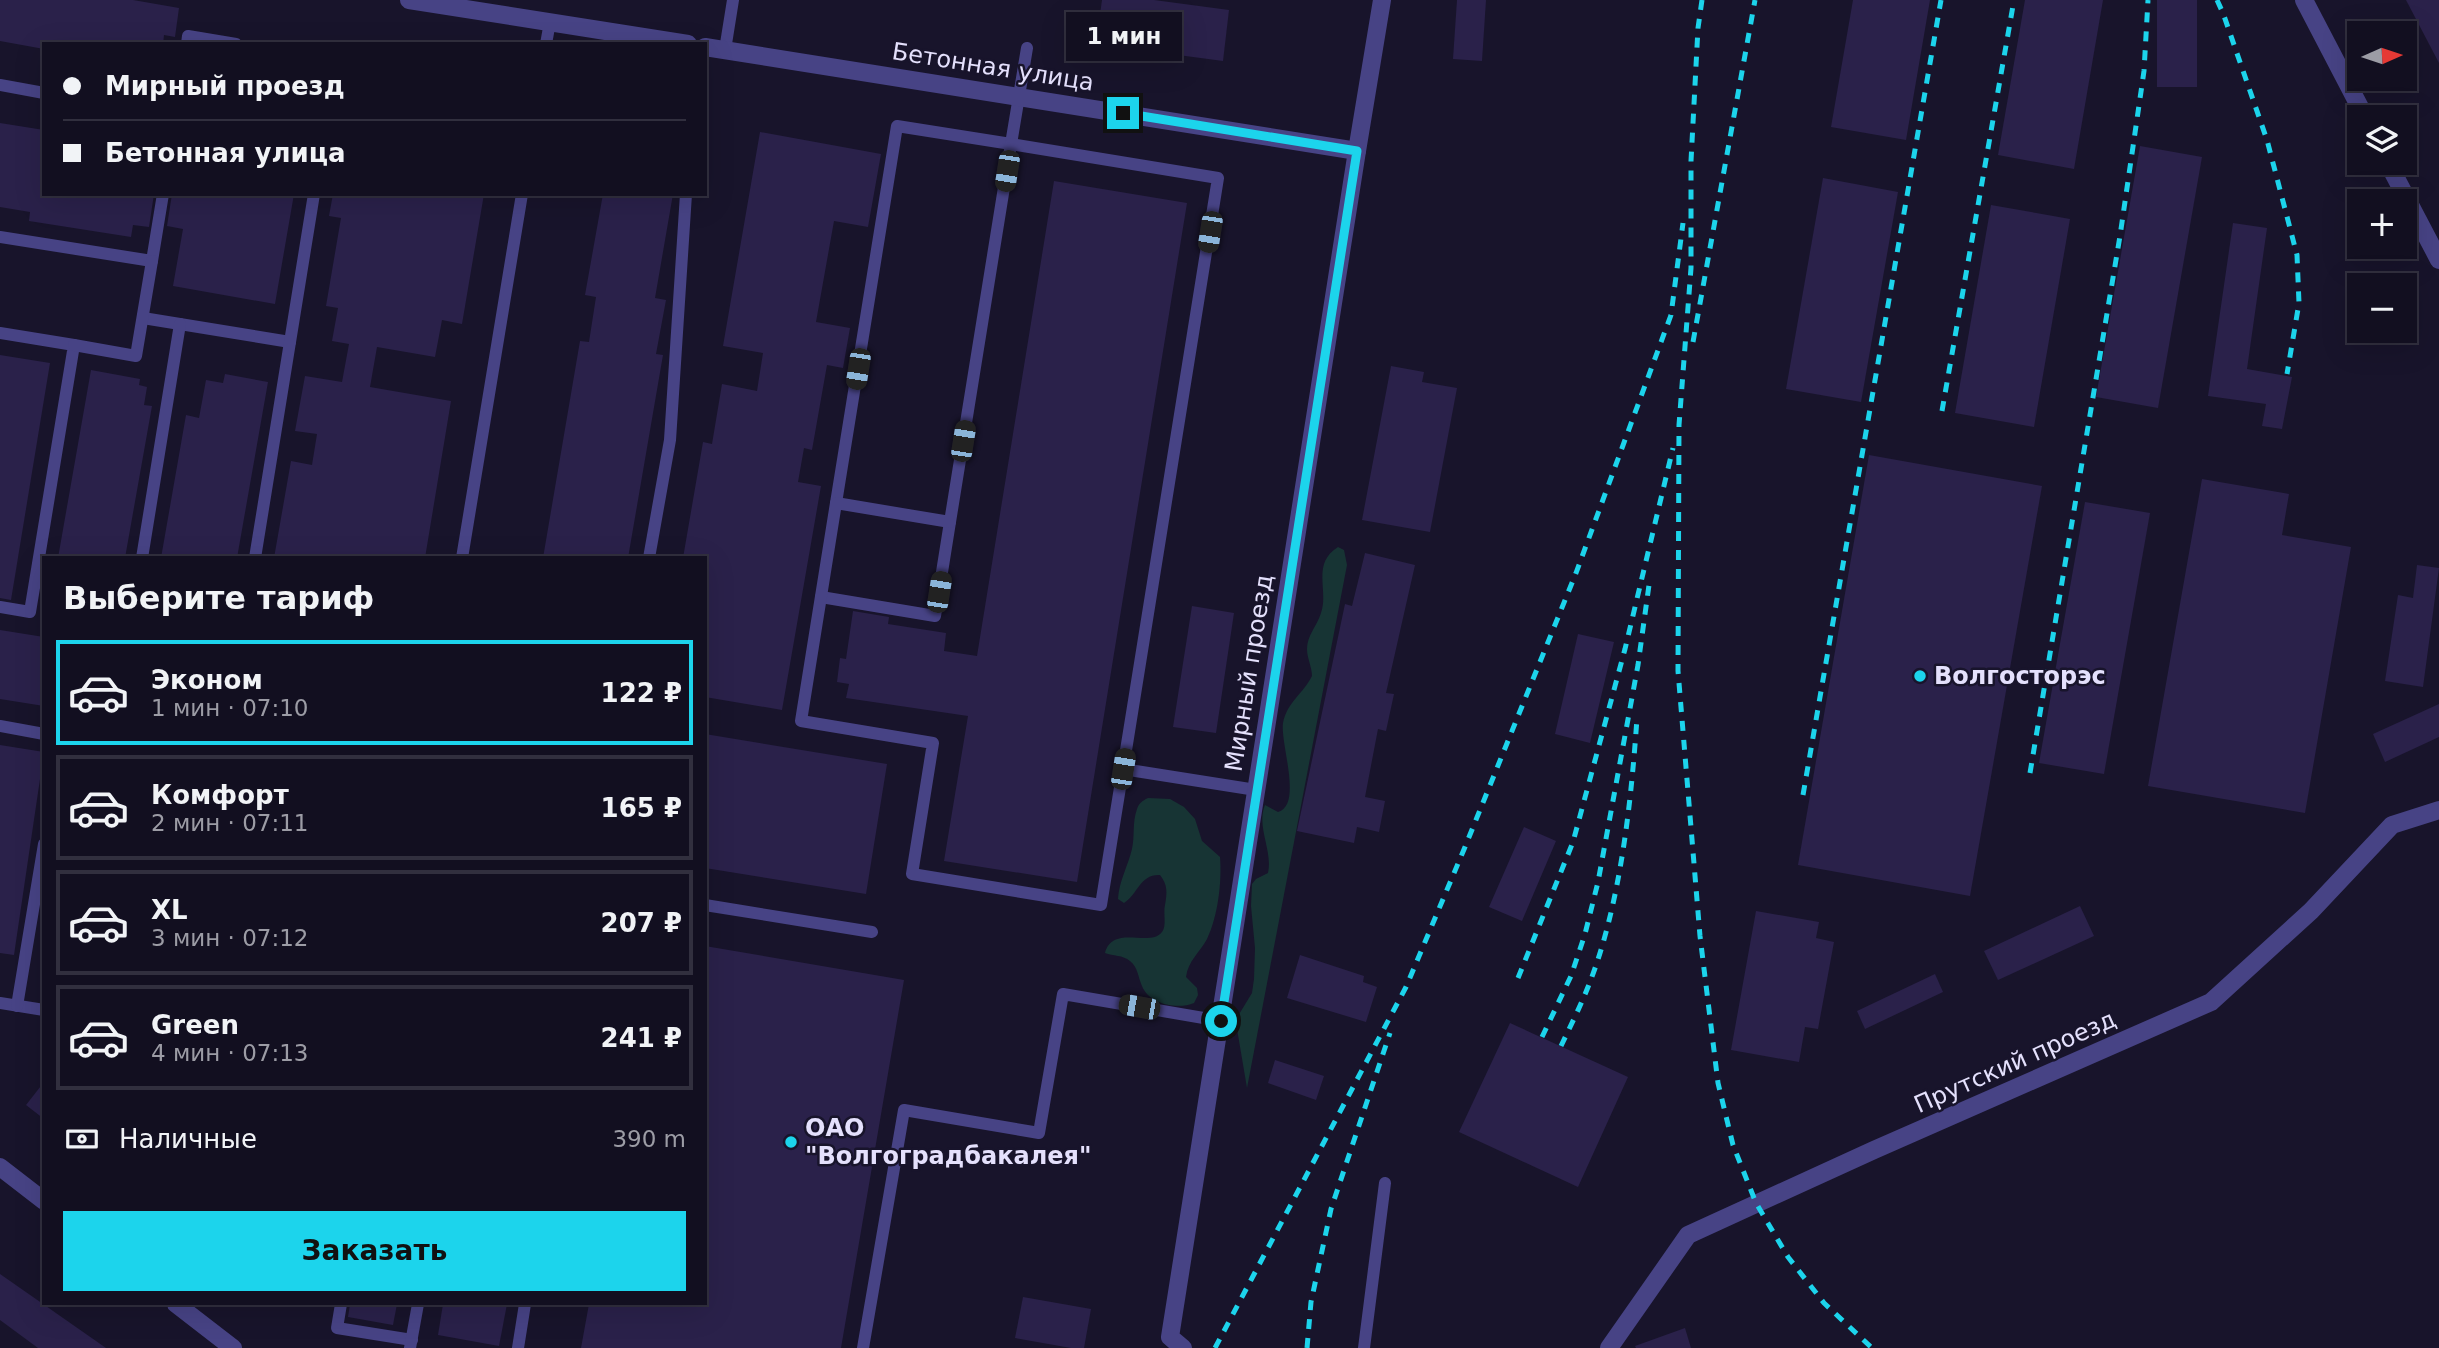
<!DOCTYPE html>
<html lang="ru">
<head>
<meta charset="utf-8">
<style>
  body { margin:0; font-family:"DejaVu Sans",sans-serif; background:#1f1d2d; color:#f1f3f6; height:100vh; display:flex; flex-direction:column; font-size:26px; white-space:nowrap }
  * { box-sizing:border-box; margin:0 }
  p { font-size:23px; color:#9c9ca5 }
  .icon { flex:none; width:38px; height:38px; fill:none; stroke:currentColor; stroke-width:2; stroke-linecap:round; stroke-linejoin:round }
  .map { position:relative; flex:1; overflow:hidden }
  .side { position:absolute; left:42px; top:556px; width:665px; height:749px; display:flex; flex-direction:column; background:#120f20; border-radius:0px; box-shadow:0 7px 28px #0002,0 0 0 2px #312f3e }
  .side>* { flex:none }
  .guide { position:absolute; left:42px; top:42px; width:665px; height:154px; border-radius:0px; box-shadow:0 7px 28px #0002,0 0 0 2px #312f3e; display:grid; align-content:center; height:154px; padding:0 21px; background:#120f20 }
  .needle { width:46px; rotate:87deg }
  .tools { position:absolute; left:2347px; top:21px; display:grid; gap:14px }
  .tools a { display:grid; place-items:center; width:70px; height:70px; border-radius:0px; background:#120f20; box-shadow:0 7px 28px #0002,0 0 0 2px #312f3e; font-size:35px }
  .end { position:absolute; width:32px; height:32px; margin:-16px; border:9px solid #1cd4ec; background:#111; box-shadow:0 0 0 4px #111 }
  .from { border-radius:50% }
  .bubble { position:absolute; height:49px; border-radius:0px; background:#120f20; box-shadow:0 7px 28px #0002,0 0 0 2px #312f3e; font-size:23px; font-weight:600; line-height:49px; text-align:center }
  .car { position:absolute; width:21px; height:42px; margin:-21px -10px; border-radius:9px; box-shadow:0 0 5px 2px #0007; background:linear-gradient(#222 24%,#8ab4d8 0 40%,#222 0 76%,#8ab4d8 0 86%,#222 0) }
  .guide b { display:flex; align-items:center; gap:24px; height:66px; font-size:26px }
  .guide b+b { border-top:2px solid #312f3e }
  .guide i { width:18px; height:18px; background:#f1f3f6 }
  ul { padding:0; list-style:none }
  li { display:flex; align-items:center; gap:21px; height:105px; margin:0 14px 10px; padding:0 7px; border:4px solid #312f3e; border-radius:0px }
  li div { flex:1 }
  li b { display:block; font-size:26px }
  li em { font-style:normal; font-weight:600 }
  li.active { border-color:#1cd4ec }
  li>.icon { width:63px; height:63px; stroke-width:1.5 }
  h2 { padding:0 21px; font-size:32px; line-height:84px }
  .pay { display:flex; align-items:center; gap:18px; height:77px; padding:0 21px; font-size:26px }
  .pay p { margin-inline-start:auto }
  .action { display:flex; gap:14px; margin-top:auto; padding:14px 21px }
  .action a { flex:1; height:80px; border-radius:0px; background:#1cd4ec; color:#111; font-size:28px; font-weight:600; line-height:80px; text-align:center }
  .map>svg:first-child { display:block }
  .green { fill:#173434 }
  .building { fill:#2a214a }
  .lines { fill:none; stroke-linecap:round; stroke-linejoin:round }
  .lane { stroke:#474385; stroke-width:12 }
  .street { stroke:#474385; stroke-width:18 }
  .rail { stroke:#1cd4ec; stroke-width:5; stroke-dasharray:10 9; stroke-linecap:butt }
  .route { stroke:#1cd4ec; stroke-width:9 }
  .poi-dot { fill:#1cd4ec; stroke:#18142b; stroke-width:2.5 }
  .labels { text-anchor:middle; stroke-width:5; stroke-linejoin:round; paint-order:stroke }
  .street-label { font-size:24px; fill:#e4e0fc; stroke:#18142b }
  .poi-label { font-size:24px; font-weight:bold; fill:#e4e0fc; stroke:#18142b; text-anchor:start }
</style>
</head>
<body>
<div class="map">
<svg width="2439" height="1348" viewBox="0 0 2439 1348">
  <rect width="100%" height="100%" fill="#18142b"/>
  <!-- green -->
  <g class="green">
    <path d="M1338,547l6,3 3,15 -100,523 -11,-65 2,-7 14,-23 2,-14 1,-31 -4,-42 1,-22 4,-5 12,-6c5,-23 -12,-46 -3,-68l13,7c25,-7 2,-69 5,-89 4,-21 20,-29 29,-47 0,-9 -5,-18 -5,-27 0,-14 10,-23 14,-36 8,-23 -10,-49 17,-66z"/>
    <path d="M1148,798l22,1 14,8 11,12 7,22 18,16c2,25 -2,59 -13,82 -7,13 -19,22 -21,38l11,11 1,7 -4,8c-17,7 -45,1 -52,-17 -4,-9 -4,-19 -12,-25 -7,-6 -17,-5 -25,-8 8,-29 45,-5 57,-21 5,-6 1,-19 3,-27 2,-12 3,-20 -5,-30 -20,-1 -22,19 -36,28l-6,-4c1,-18 10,-33 14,-50 3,-13 0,-26 5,-40 2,-6 5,-8 11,-11z"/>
  </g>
  <!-- building -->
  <g class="building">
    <path d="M0,0h133l46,8 -4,29 -11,-2 -1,9h-119v5l-44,-8z"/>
    <path d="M1102,0h52l75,10 -6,51 -127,-17z"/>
    <path d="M1457,0h29l-4,61 -29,-2z"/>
    <path d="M1853,0h77l-24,140 -75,-13z"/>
    <path d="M2025,0h78l-29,169 -76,-14z"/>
    <rect x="2157" y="0" width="40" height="87"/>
    <path d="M2406,0h33v63z"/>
    <path d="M0,123l44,7v64h110l-5,33 -16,-2 -2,12 -102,-16 1,-9 -30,-5z"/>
    <path d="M760,132l121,22 -13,73 -34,-6 -18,101 34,6 -7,40 -16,-3 -15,85 -8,-2 -6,34 23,4 -39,224 -77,-13v-139h-22l20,-116 9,2 10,-60 35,7 6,-38 -40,-7z"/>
    <path d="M2140,146l62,11 -44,251 -62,-11z"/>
    <path d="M1823,178l75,14 -37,210 -75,-13z"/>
    <path d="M1054,181l133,22 -110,679 -133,-21 24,-145 -122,-18 3,-14 -12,-2 3,-24 6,1 7,-48 36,6 -1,7 58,9 -2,18 33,5z"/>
    <path d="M172,194h122l-19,110 -102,-18 10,-57 -16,-3z"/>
    <path d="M333,194h151l-22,130 -20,-4 -7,37 -58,-10 -7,40 81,14 -26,157h-151l17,-97 21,4 5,-31 -22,-3 10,-55 37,6 7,-38 -17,-3 6,-33 -12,-2 15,-88 -12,-2z"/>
    <path d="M603,194h70l-18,104 11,2 -10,54 7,1 -35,203h-85l37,-217 9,1 7,-45 -11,-2z"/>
    <path d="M1991,205l79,14 -36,208 -79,-14z"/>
    <path d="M2233,223l34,5 -20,141 45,8 -10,52 -20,-3 4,-22 -58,-8z"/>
    <path d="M0,355l50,8 -39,237 -11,-2z"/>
    <path d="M1391,366l33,6 -2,10 35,6 -27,144 -68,-12z"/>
    <path d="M91,370l49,9 -1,6 8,2 -3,18 8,1 -27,152h-67z"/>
    <path d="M225,374l43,8 -31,176h-76l25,-143 13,3 7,-38 17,3z"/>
    <path d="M1869,455l173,31 -72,410 -172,-31z"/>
    <path d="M2202,479l87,15 -7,41 69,12 -46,266 -157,-27z"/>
    <path d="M2085,502l65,11 -46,261 -65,-11z"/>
    <path d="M1365,553l50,12 -29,128 8,1 -8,37 -8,-2 -13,68 20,4 -6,31 -22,-5 -3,16 -57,-12 48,-227 7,2z"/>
    <path d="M2417,565l22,3 -16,119 -38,-6 13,-86 15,3z"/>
    <path d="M1192,606l42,7 -18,120 -43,-6z"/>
    <path d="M0,630l44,7v69l-44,-7z"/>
    <path d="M1578,634l36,8 -24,101 -35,-9z"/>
    <path d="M2439,704v33l-54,25 -12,-28z"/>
    <path d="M705,734l182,30 -21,130 -161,-26z"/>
    <path d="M0,745l44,7 -30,203 -14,-2z"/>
    <path d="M1524,827l32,14 -34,80 -33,-14z"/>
    <path d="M2080,906l14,30 -96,44 -14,-29z"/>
    <path d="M1756,911l63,11 -3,16 18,4 -16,87 -13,-2 -6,35 -68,-12z"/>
    <path d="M705,946l199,34 -63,368h-260l8,-44h116z"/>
    <path d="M1300,955l64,21 -1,6 14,5 -11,35 -79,-24z"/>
    <path d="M1935,974l8,18 -78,37 -8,-18z"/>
    <path d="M1510,1023l118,54 -50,110 -119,-55z"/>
    <path d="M1275,1060l49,16 -8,24 -48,-17z"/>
    <path d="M44,1082v37l-18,-14z"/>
    <path d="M0,1274l33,23 73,51h-68l-38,-28z"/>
    <path d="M1023,1297l68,12 -7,39h-13l-56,-10z"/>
    <path d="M350,1304h47l-4,21 -45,-8z"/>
    <path d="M443,1304h64l-8,42 -61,-11z"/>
    <path d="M1685,1328l6,20h-55l-1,-2z"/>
  </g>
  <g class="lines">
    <!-- lane -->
    <g class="lane">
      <path d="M187,44l1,-8 48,8"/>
      <path d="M546,44l4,-22"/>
      <path d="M725,50l8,-50"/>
      <path d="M0,85l44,8"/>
      <path d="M0,237l152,24 11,-67"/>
      <path d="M143,318l147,24"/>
      <path d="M0,333l74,12 -44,267 -30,-5"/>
      <path d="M74,345l62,11 16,-95"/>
      <path d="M836,503l61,-377 114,18 16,-96"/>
      <path d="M142,558l38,-234"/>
      <path d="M255,558l59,-364"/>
      <path d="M462,558l60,-364"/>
      <path d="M649,558l21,-118 16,-246"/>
      <path d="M821,597l114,19 15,-94"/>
      <path d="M0,726l44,8"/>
      <path d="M1123,769l-22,136 -189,-31 21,-131 -132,-22 35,-218 114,19 61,-378 207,34 -95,591 133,21"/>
      <path d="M705,905l167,27"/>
      <path d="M0,1003l44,7"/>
      <path d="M17,1006l27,-162"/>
      <path d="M341,1304l-4,24 75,12"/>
      <path d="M410,1348l8,-44"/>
      <path d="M518,1348l7,-44"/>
      <path d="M863,1348l41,-238 135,23 24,-139 158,27"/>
      <path d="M1364,1348l21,-165"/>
    </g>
    <!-- street -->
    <g class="street">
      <path d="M409,0l279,44"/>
      <path d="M2304,0l61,117"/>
      <path d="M705,47l652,104"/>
      <path d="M2388,163l51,97"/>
      <path d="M0,1167l44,34"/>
      <path d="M176,1304l57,44"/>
      <path d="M1183,1348l-13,-11 187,-1186 25,-151"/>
      <path d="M1609,1348l79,-113 186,-85 337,-148 100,-91 81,-86 47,-15"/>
    </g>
    <!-- rail -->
    <g class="rail">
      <path d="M1702,0l-4,28 -7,133v107l-12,157 -1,246 22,265 18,147 15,62 23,58 32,54 36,46 48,45"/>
      <path d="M2217,0l6,13 44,127 30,115 2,48 -12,71"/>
      <path d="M1693,342l62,-342"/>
      <path d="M1942,411l72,-411"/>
      <path d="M2030,773l90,-537 24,-165 4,-71"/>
      <path d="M1803,795l138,-795"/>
      <path d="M1518,978l55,-136 52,-193 48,-201"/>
      <path d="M1542,1037l29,-61 14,-42 13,-52 40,-217 11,-80"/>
      <path d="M1561,1046c9,-19 19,-39 27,-59 32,-80 43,-182 49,-269"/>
      <path d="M1215,1348l191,-361 59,-140 111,-274 95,-258 12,-92"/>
      <path d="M1307,1348l4,-46 20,-93 59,-176"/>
    </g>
  </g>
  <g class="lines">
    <!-- route -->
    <path class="route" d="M1123,113l234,38 -136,870"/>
  </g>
  <!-- markers -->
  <g class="poi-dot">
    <circle cx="1920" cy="676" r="7"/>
    <circle cx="791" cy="1142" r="7"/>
  </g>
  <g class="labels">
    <!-- street labels -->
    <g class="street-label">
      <text transform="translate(993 67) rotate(9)" y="8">Бетонная улица</text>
      <text transform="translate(1249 673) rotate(-81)" y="8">Мирный проезд</text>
      <text transform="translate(2015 1062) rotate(-24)" y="8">Прутский проезд</text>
    </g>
    <!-- poi labels -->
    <g class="poi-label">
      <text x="1934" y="684">Волгосторэс</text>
      <text x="805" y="1136">ОАО<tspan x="805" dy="28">"Волгоградбакалея"</tspan></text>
    </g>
  </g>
</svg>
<div class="tools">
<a><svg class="needle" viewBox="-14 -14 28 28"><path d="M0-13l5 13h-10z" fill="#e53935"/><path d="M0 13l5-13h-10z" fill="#9c9ca5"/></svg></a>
<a><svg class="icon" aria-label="layers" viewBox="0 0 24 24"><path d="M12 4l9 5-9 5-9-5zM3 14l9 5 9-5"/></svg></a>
<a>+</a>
<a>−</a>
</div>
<i class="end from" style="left:1221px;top:1021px"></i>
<i class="end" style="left:1123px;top:113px"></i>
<div class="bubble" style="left:1066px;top:12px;width:116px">1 мин</div>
<i class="car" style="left:1007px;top:171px;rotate:189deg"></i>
<i class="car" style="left:1210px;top:232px;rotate:189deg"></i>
<i class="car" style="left:858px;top:369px;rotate:189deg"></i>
<i class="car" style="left:963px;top:441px;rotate:9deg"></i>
<i class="car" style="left:939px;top:592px;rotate:9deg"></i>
<i class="car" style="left:1123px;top:769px;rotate:9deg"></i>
<i class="car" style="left:1139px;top:1007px;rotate:280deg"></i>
<div class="guide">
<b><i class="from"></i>Мирный проезд</b>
<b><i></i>Бетонная улица</b>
</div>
<section class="side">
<h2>Выберите тариф</h2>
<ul>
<li class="active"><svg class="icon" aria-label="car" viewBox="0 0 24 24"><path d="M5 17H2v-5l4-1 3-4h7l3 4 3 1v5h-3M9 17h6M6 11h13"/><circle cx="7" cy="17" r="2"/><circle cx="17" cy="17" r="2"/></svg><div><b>Эконом</b><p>1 мин · 07:10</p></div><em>122 ₽</em></li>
<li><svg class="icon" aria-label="car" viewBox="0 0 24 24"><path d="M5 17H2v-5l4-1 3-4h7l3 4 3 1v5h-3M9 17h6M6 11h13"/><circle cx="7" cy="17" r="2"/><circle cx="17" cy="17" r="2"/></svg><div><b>Комфорт</b><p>2 мин · 07:11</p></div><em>165 ₽</em></li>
<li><svg class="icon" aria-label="car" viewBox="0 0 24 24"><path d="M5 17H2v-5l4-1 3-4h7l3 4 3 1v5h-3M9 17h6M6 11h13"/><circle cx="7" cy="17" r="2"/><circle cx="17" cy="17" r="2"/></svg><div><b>XL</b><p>3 мин · 07:12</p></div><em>207 ₽</em></li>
<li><svg class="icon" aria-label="car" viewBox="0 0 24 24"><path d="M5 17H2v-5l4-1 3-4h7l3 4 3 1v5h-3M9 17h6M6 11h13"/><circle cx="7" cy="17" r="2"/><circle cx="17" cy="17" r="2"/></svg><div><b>Green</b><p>4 мин · 07:13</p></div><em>241 ₽</em></li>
</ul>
<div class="pay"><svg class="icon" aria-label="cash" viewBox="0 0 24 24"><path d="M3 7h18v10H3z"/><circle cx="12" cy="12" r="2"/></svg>Наличные<p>390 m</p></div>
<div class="action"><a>Заказать</a></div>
</section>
</div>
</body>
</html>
